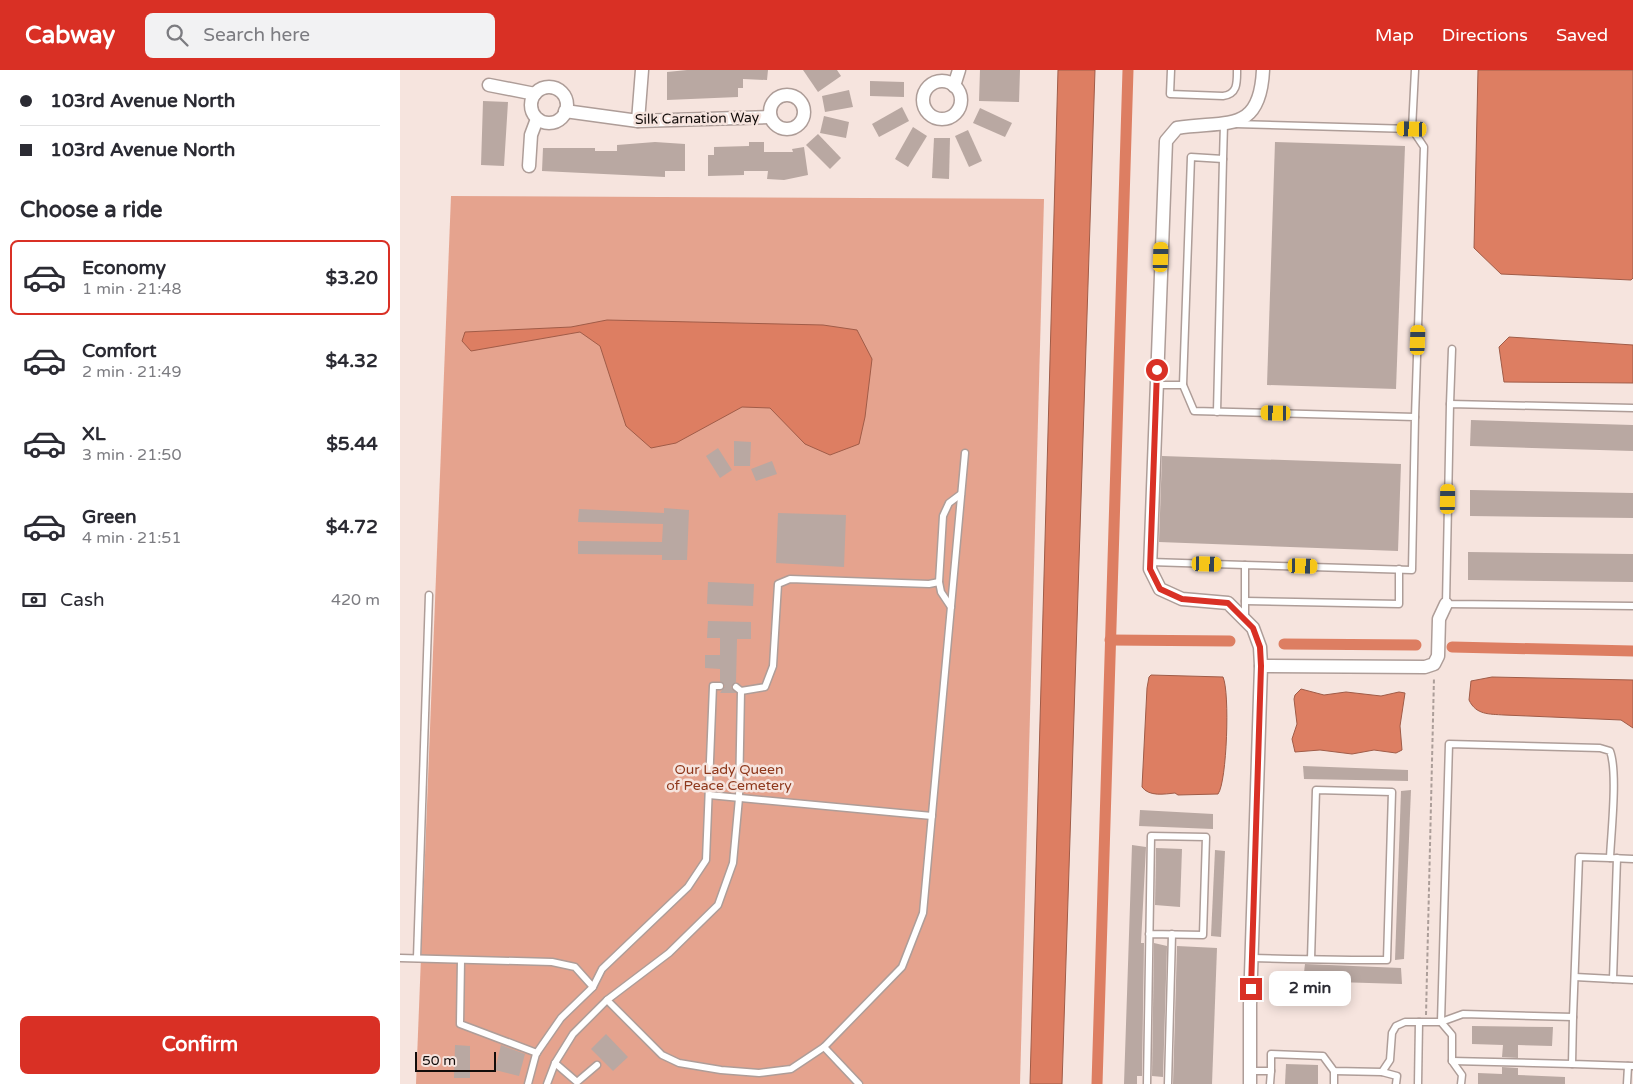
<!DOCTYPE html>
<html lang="en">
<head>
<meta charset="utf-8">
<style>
  body { margin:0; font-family:"Varela Round",sans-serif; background:#f2f2f3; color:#2b2b33; height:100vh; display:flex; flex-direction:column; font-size:19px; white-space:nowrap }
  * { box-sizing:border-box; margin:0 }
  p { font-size:16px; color:#7c7c81 }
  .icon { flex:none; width:28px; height:28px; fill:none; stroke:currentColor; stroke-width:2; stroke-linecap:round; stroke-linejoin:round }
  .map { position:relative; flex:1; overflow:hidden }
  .drawer { display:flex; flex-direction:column; background:#fff; width:400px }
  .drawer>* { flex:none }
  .top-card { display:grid; align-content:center; height:110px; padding:0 20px; background:#fff }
  .scale { position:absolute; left:15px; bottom:12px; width:81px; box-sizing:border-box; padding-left:5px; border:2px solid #120c0a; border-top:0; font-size:14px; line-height:18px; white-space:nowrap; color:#120c0a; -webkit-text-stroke:4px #f6e4de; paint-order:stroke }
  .end { position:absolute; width:22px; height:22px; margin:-11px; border:6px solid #d93025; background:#fff; box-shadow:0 0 0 2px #fff }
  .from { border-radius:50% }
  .bubble { position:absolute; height:35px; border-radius:8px; background:#fff; box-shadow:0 2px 12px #0003; font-size:16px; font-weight:800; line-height:35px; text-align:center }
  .car { position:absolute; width:15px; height:30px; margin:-15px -8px; border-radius:6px; box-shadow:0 0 4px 1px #0007; background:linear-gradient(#f5c518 24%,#345 0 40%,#f5c518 0 76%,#345 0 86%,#f5c518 0) }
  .top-card b { display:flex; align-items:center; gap:18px; height:48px; font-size:19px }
  .top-card b+b { border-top:1px solid #e1e1e2 }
  .top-card i { width:12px; height:12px; background:#2b2b33 }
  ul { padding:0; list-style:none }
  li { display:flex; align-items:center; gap:15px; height:75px; margin:0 10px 8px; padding:0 10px; border:2px solid transparent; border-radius:8px }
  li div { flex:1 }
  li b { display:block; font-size:19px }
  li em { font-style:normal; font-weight:800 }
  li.selected { border-color:#d93025 }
  li>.icon { width:45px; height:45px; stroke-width:1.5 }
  h2 { padding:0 20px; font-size:22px; line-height:60px }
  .pay { display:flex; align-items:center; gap:12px; height:55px; padding:0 20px; font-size:19px }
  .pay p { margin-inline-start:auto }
  .button { display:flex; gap:10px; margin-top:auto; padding:10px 20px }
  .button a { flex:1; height:58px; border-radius:8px; background:#d93025; color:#fff; font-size:20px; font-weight:800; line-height:58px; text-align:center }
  header { display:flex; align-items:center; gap:30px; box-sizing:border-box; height:70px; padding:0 25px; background:#d93025; color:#fff }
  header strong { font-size:24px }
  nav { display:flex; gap:28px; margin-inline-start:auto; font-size:18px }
  .search { width:350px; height:45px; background:#f2f2f3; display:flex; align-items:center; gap:12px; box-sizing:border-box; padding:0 18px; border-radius:8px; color:#7c7c81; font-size:19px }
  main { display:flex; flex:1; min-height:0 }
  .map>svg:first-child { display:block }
  .green { fill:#e5a38e }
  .water { fill:#dd7e62; stroke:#a05c48 }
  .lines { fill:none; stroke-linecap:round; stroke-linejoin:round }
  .canal { stroke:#dd7e62; stroke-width:11 }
  .building { fill:#b9a8a2 }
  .lane-casing { stroke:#ae9d98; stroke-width:9 }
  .street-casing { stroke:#ae9d98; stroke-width:15 }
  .path { stroke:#ac9e99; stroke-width:2; stroke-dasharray:4 2.5; stroke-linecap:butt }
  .lane { stroke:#fff; stroke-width:6 }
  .street { stroke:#fff; stroke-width:12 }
  .route { stroke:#d93025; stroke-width:6 }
  .labels { text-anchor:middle; stroke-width:5; stroke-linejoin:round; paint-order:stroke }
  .street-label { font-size:14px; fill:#120c0a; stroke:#f6e4de }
  .park-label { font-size:14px; fill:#8e381c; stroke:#f6e4de }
</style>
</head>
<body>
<header>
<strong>Cabway</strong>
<div class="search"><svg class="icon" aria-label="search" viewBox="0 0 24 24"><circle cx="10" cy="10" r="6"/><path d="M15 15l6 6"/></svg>Search here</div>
<nav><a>Map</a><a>Directions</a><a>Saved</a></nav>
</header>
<main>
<section class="drawer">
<div class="top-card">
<b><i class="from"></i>103rd Avenue North</b>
<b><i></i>103rd Avenue North</b>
</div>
<h2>Choose a ride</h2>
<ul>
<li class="selected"><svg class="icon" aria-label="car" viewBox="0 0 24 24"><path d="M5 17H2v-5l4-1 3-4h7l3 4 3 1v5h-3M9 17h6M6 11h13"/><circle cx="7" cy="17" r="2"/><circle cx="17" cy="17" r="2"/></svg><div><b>Economy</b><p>1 min · 21:48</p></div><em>$3.20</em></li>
<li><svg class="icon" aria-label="car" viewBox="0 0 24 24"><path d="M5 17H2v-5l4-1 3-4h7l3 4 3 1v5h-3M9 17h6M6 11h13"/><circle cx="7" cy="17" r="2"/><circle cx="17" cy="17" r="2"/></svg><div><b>Comfort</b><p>2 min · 21:49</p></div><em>$4.32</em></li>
<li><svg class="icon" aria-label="car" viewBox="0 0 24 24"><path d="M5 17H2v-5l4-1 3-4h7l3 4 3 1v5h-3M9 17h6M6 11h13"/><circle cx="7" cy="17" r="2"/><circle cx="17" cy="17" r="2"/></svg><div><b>XL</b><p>3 min · 21:50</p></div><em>$5.44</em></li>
<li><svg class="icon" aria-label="car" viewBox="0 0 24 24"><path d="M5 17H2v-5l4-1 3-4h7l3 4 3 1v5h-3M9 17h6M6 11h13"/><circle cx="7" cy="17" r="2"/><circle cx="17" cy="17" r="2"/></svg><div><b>Green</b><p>4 min · 21:51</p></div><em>$4.72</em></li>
</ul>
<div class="pay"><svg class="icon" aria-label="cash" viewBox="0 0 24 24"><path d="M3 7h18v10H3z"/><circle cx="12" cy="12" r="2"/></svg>Cash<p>420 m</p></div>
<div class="button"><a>Confirm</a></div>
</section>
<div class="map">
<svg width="1233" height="1014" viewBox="0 0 1233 1014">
  <rect width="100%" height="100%" fill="#f6e4de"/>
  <!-- green -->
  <path class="green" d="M51,126l593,3 -24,885h-604z"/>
  <!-- water -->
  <g class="water">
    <path d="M658,0h37l-33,1014h-32z"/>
    <path d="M1078,0h155v208l-2,2 -130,-6 -27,-26z"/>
    <path d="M207,250l216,5 34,5 15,29 -7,58 -6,27 -29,11 -25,-11 -35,-36 -28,-1 -66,36 -25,5 -25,-22 -26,-80 -20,-14 -109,19 -9,-10 3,-9 106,-5z"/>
    <path d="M1109,267l124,8v38l-129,-1 -5,-35z"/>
    <path d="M751,605l72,2c7,15 4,105 -5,117l-40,1 -3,-2c-10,1 -26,4 -33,-6l5,-99 2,-11z"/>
    <path d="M1092,607l141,3v48l-12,-8 -117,-5c-15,-1 -28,0 -35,-15l2,-19z"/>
    <path d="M901,619l23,6 22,-3 35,4 18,-4 6,1 -5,33 2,24 -6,3 -22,-3 -22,4 -32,-4 -25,2 -3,-13 5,-15 -3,-25 1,-4z"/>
  </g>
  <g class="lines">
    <!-- canal -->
    <g class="canal">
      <path d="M710,570l120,1"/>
      <path d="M884,574l132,1"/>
      <path d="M1052,577l181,4"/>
      <path d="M697,1014l31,-1014"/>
    </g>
  </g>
  <!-- building -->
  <g class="building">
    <path d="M287,0h81l-1,10 -24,-1v9h-5v9l-71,3v-28z"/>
    <path d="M403,0h34l4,6 -23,16z"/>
    <path d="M580,0h40l-1,32 -40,-1z"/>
    <path d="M470,11l34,1v15l-34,-1z"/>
    <path d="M449,20l4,17 -28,5 -3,-16z"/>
    <path d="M83,31l25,1 -4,64 -23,-1z"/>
    <path d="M502,37l7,14 -30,16 -7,-13z"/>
    <path d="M580,38l32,15 -7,14 -32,-14z"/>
    <path d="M424,46l25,6 -3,16 -26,-5z"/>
    <path d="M513,57l14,9 -19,31 -13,-8z"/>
    <path d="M568,60l14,31 -13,6 -14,-31z"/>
    <path d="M418,64l23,24 -11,11 -24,-24z"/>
    <path d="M534,68h16l-1,41 -17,-1z"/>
    <path d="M255,72l30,2v27h-20v6l-123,-6 1,-23h52v3h22v-6z"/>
    <path d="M349,72h15v10h29l-1,-3 12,-2 4,28 -24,5 -17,-1 1,-8h-24v4l-36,1v-21h6v-8l35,-1z"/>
    <path d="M875,72l130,4 -9,243 -129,-4z"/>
    <path d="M1071,350l162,5v26l-163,-5z"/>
    <path d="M334,371l17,1 -1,24h-16z"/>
    <path d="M318,378l14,22 -12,8 -14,-22z"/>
    <path d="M762,386l239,8 -3,87 -239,-9z"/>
    <path d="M372,391l5,13 -21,7 -5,-12z"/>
    <path d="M1070,420l163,3v25l-163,-2z"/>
    <path d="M264,438l25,2 -2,50h-25v-5l-84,-1v-13l84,1 1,-18 -85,-2 1,-13 85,4z"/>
    <path d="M378,443l68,2 -2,52 -68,-4z"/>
    <path d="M1068,482l165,2v28l-165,-2z"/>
    <path d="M308,512l46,2 -1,22 -46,-2z"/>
    <path d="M308,551l43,1v17h-14l-1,43 -5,5 5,6h-16l5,-7 -5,-5v-12l-15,-1v-13h15v-17h-13z"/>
    <path d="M903,696l105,4v11l-104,-2z"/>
    <path d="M1011,720l-7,169 -9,1 6,-169z"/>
    <path d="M740,740l73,4v15l-74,-3z"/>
    <path d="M732,775l14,2 -5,96h3l-2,133h-5v8h-13z"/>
    <path d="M756,778l26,1 -2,58 -25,-2z"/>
    <path d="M815,780l10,1 -4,86 -10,-1z"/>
    <path d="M754,873l13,3 -4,131 -11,-1z"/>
    <path d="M777,876l40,2 -5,136h-39z"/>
    <path d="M905,894l96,4 1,16 -99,-3z"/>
    <path d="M1072,956l81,1 -1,19 -34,-1v13l-16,-1 1,-12 -31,-1z"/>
    <path d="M206,964l22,23 -15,14 -22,-22z"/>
    <path d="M55,975l15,1v32h-16z"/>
    <path d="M101,975l24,9 -6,22 -24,-6z"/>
    <path d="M886,994l32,1v19h-33z"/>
    <path d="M1102,997l16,1v7l47,2v7h-87v-11l24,1z"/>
  </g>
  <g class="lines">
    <defs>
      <g id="lane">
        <path d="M771,0l-1,24 53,2c15,-2 14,-14 14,-26"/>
        <path d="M824,54l-1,35 -32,-2 -8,228 11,26 221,6 -3,153 -167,-5v54"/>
        <path d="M835,54l177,5 12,18 -9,270"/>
        <path d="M1012,59l3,-59"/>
        <path d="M756,315h27"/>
        <path d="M1050,334l2,-55"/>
        <path d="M1233,338l-183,-4 -4,200 187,2"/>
        <path d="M817,342l6,-253"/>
        <path d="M750,492l95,3"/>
        <path d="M845,531l154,3v-35"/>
        <path d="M551,537l-10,-15 -2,-10 4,-66 6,-13 12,-9"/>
        <path d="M341,621l24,-4 8,-21 5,-82 12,-5 139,5 10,-2"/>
        <path d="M309,725l223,21"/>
        <path d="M1217,788l-4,121 20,1"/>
        <path d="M0,888l152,4 23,5 18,20"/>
        <path d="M17,888l12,-363"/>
        <path d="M852,888c45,1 90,2 135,2l5,-168 -76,-2 -5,169"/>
        <path d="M61,890l-1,64 77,29"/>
        <path d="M1175,907l38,2"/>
        <path d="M207,930l55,55 17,8 42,7 38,3 32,-4 33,-22 78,-80 21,-54 42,-460"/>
        <path d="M1173,947l-1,47 61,2"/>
        <path d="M424,977l35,37"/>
        <path d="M1052,991l120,3"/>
        <path d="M155,993l22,19 20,-17"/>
        <path d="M850,1001h21v-17l52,2 11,15 48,1 8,-12 2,-27 4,-7 9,-4h36l8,-278 151,4 10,3c8,21 1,82 0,107l23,1"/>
        <path d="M982,1002l15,4 -1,8"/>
        <path d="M128,1014l8,-30 25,-36 32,-31 9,-18 86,-82 18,-27 7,-174h7"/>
        <path d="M147,1014l8,-21 18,-29 34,-34 62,-47 49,-48 15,-42 6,-65 2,-107 -5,-4"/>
        <path d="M747,1014l4,-248 55,1 -3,98 -54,-1"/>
        <path d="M768,1014l4,-150"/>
        <path d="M870,1014l1,-13"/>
        <path d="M934,1014v-13"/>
        <path d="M1018,1014l1,-62"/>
        <path d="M1061,1014l1,-9 -10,-14v-26l-11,-13 22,-8 110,3 6,-160 31,1"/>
        <path d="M1227,1014l1,-18"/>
      </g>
      <g id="street">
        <circle cx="542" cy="30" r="19"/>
        <path d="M89,15l46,9"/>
        <path d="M554,16l5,-16"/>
        <circle cx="149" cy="35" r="18"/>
        <circle cx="387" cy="42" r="17"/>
        <path d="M165,41l73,10 132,-4"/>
        <path d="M238,51l4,-51"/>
        <path d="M129,96l2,-31 6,-16"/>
        <path d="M861,596l164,1 9,-3 4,-8 1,-37 7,-15"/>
        <path d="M850,1014v-79l11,-339 -1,-19 -7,-19 -25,-25 -46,-4 -22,-10 -10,-20 16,-428 11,-13c49,-8 83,7 86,-58"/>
      </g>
    </defs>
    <!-- lane casing -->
    <use href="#lane" class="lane-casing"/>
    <!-- street casing -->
    <use href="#street" class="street-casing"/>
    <!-- path -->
    <path class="path" d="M1026,945l8,-338"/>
    <!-- lane -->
    <use href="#lane" class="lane"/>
    <!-- street -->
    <use href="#street" class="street"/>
  </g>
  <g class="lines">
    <!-- route -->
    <path class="route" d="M757,300l-7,199 10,20 22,10 46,4 25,25 7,19 1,19 -10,323"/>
  </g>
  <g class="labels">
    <!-- street labels -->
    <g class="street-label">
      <text transform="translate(297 48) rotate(-1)" y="5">Silk Carnation Way</text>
    </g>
    <!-- park labels -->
    <g class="park-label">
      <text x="329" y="704">Our Lady Queen<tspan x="329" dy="16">of Peace Cemetery</tspan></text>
    </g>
  </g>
</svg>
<div class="scale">50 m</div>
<i class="end from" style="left:757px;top:300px"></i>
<i class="end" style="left:851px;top:919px"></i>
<div class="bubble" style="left:869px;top:901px;width:82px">2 min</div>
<i class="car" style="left:1012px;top:59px;rotate:272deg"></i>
<i class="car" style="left:761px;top:187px;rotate:2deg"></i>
<i class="car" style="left:1018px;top:270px;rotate:2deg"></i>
<i class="car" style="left:876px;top:343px;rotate:271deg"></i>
<i class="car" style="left:1048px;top:429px;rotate:1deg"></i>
<i class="car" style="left:807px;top:494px;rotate:92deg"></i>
<i class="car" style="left:903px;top:496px;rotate:92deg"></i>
</div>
</main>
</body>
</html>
